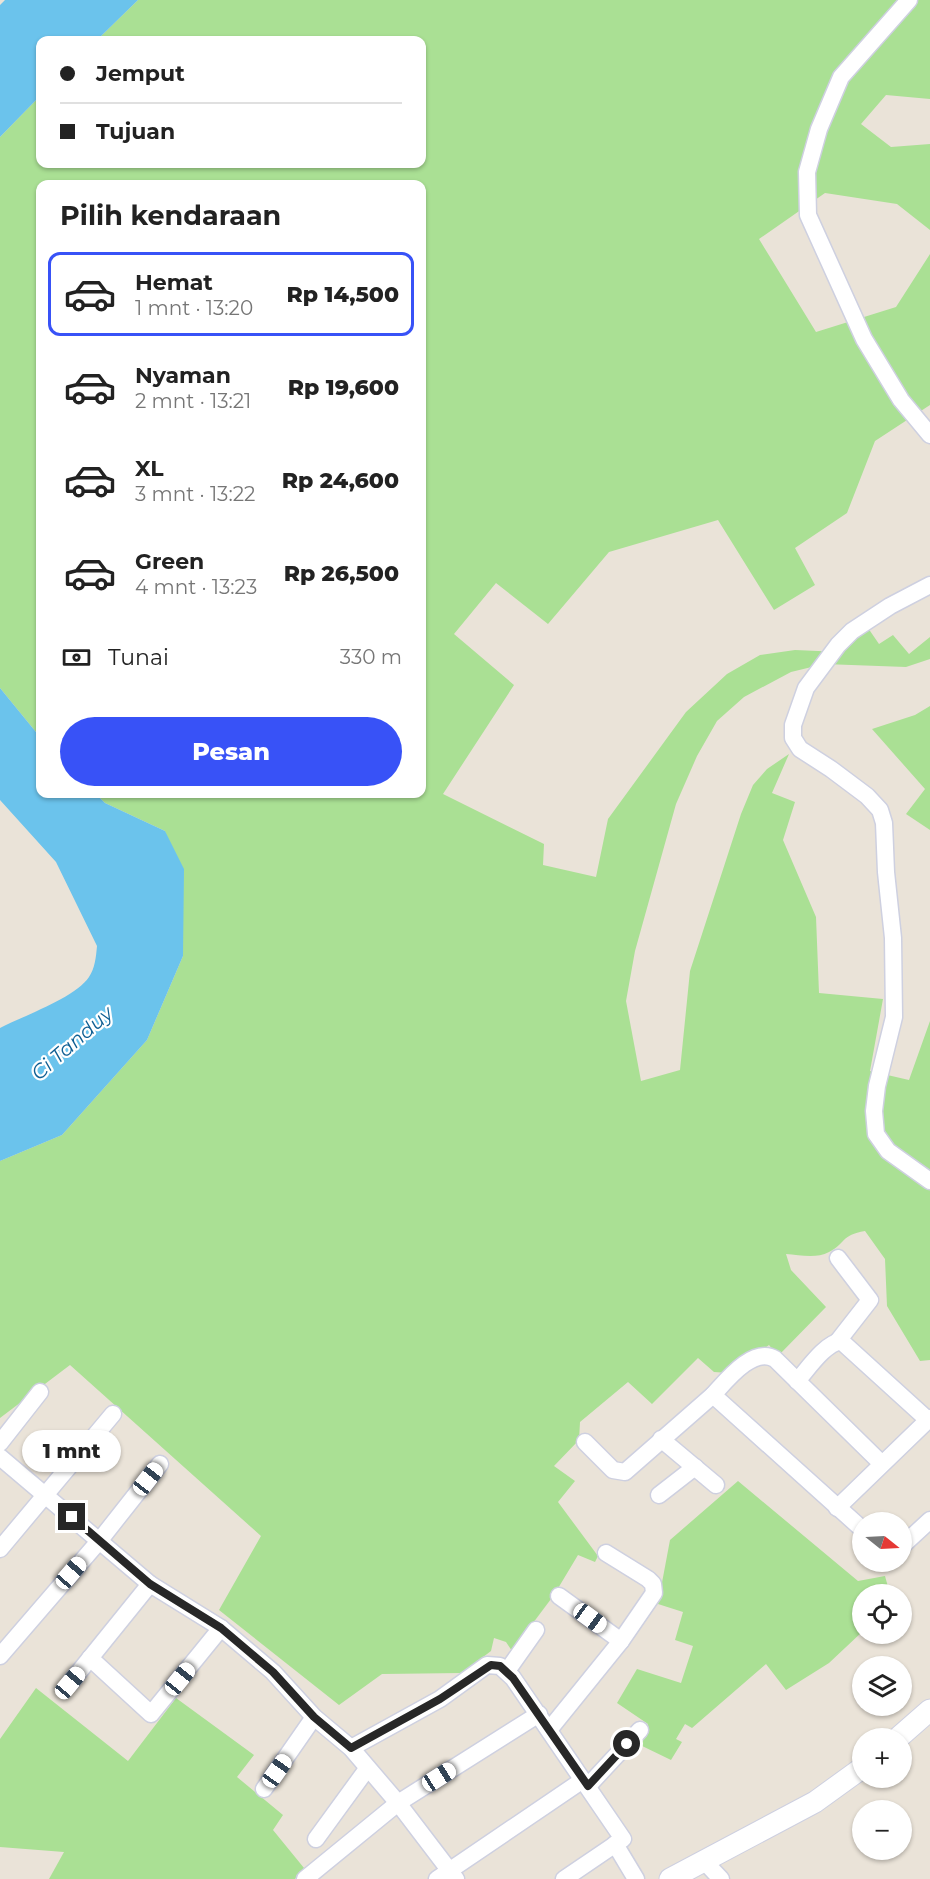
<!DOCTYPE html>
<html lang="id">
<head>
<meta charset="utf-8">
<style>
  body { margin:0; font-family:Montserrat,sans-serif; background:#f2f2f2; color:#222; height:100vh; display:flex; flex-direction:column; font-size:22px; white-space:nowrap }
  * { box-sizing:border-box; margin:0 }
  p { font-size:20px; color:#767676 }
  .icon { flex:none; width:33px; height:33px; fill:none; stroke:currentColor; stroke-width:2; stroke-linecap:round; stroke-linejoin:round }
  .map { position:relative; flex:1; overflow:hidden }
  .drawer { position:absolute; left:36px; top:180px; width:390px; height:618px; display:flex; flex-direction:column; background:#fff; border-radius:12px; box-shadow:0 2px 4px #0004 }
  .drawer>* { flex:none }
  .guide { position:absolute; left:36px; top:36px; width:390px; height:132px; border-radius:12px; box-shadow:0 2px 4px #0004; display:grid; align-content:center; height:132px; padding:0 24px; background:#fff }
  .needle { width:39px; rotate:108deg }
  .fabs { position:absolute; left:852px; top:1512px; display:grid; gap:12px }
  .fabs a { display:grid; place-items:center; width:60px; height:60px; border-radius:50%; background:#fff; box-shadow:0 2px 4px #0004; font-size:30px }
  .end { position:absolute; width:27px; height:27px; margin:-14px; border:8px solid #272727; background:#fff; box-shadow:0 0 0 3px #fff }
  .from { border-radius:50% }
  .bubble { position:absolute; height:42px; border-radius:21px; background:#fff; box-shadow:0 2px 4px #0004; font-size:20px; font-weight:800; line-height:42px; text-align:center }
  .car { position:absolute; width:18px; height:36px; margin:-18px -9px; border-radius:8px; box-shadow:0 0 4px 2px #0007; background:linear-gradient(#fff 24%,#345 0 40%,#fff 0 76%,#345 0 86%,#fff 0) }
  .guide b { display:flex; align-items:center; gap:21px; height:57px; font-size:22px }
  .guide b+b { border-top:2px solid #e0e0e0 }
  .guide i { width:15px; height:15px; background:#222 }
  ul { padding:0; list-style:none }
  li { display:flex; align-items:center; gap:18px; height:84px; margin:0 12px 9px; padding:0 12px; border:3px solid transparent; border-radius:12px }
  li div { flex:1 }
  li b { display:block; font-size:22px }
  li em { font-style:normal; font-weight:800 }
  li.on { border-color:#3852f7 }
  li>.icon { width:54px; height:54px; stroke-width:1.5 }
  h2 { padding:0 24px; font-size:27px; line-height:72px }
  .pay { display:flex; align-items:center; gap:15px; height:66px; padding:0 24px; font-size:22px }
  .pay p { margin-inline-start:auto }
  .cta { display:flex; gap:12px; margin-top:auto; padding:12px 24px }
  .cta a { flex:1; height:69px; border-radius:36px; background:#3852f7; color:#fff; font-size:24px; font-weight:800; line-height:69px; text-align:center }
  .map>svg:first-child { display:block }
  .green { fill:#aae094 }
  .water { fill:#6bc3ec }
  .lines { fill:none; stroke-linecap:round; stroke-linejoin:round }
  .minor-casing { stroke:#ced0e0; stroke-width:19 }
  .tertiary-casing { stroke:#ced0e0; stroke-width:23 }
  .minor { stroke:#fff; stroke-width:16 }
  .tertiary { stroke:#fff; stroke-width:21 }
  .route { stroke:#272727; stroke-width:8 }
  .labels { text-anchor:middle; stroke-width:4.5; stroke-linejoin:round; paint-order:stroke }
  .water-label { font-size:20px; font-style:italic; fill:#0f5f93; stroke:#fff }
</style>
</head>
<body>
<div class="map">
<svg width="930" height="1879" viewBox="0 0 930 1879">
  <rect width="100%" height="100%" fill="#eae3d8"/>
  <!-- green -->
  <g class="green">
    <path d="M138,0h792v99l-44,-4 -25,29 30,23 39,-3v86l-33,-26 -72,-11 -66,46 57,93 80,-25 34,-53v151l-55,36 -28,72 -52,35 20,37 -41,25 -56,-90 -109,32 -61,72 -52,-41 -42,51 60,51 -71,109 101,50 -1,21 53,12 12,-58 78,-107 41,-38 33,-19 35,-5 46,2 27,-24 11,16 14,-9 16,19 21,-17v22l-24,8 -82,-3 -33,8 -47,25 -27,24 -20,35 -21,48 -41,147 -9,50 15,80 39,-11 10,-99 51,-157 12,-29 14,-16 22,-15 -17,39 23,9 -12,38 33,77 3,76 64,6 -13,72 39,9 21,-59v339l-10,1 -33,-55 -2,-47 -20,-28c-24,4 -20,13 -36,21 -13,7 -29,3 -43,2l5,16 35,37 -48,49 -9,-11 -40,28 -15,-1 -16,-14 -46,46 -24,-22 -48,40 -1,18 -25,26 21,15 -17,21 40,54 -3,6 -17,-7 -24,40 -42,56 -6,-9 -12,-4 -3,13 -29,22 -80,1 -43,31 -120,-95 42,-74 -191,-171 -70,53v-257l62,-26 85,-95 36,-84 -18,-125 -60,-28 -9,-9h326v-610h-382v553l-40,-49v-551l40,-41v68h382v-124h-325z"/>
    <path d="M930,706v124l-24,-16 19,-25 -53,-60 43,-14z"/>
    <path d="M738,1481l120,100 27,-5 5,18h-28v38l-33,31 -43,27 -20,-26 -74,64 -7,-4 -9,15 6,3 -11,18 -33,-16 10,-20 -31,-21 20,-34 44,14 12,-37 -18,-6 8,-28 -25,-8 12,-64z"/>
    <path d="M36,1688l92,73 48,-63 78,57 -17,22 46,38 -10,15 31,38 -9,11h-246l15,-27 -64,-5v-108z"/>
  </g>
  <!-- water -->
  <g class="water">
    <path d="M5,0h133l-41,40h-57v56l-40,41v-132z"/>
    <path d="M0,688l40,49v57h56l9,9 60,28 19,38 -1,87 -36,84 -85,95 -62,26v-133c23,-12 75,-30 89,-51 6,-9 7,-20 8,-31l-41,-84 -56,-62z"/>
  </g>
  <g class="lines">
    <defs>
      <g id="minor">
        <path d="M909,0l-68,77 -22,52 -12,43 1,43 56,124 37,61 29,35"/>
        <path d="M930,585l-40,21 -38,25 -14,14 -32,43 -13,37v13l7,11 31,20 36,27 13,14 4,13 2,49 7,66 1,79 -17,69 -3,25 2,23 12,17 42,30"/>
        <path d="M838,1341l32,-41 -32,-42"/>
        <path d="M797,1381c11,-12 27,-37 44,-40l87,79"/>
        <path d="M713,1395c13,-14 40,-49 62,-36l106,104"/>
        <path d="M661,1439l55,46"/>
        <path d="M585,1442l28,28 12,2 88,-77 149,134"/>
        <path d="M0,1443l40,-51"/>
        <path d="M0,1457l150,127 71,44 52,44 41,45 37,31 47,55 58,76"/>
        <path d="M659,1495l36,-28"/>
        <path d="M837,1508l93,-90"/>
        <path d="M902,1546l28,-26"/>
        <path d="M0,1549l113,-135"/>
        <path d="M559,1596l62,45"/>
        <path d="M0,1656l100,-116 60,-76"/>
        <path d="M90,1658l61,56 70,-86"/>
        <path d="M507,1671l29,-41"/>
        <path d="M70,1683l80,-99"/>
        <path d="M549,1730l72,-89 33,-48 -1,-9 -5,-5 -42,-26"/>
        <path d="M351,1748l89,-49 47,-34 13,1 13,12 110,161 -59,40"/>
        <path d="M588,1786l52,-56"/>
        <path d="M264,1789l50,-72"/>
        <path d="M316,1839l51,-70"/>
        <path d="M615,1844l21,35"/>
        <path d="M703,1860l18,19"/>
        <path d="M305,1879l93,-76 141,-89"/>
        <path d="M437,1879l146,-99"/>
      </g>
      <g id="tertiary">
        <path d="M898,1738l32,-28"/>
        <path d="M670,1879l145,-77 47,-34"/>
      </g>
    </defs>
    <!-- minor casing -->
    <use href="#minor" class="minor-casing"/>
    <!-- tertiary casing -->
    <use href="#tertiary" class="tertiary-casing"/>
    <!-- minor -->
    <use href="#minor" class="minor"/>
    <!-- tertiary -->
    <use href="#tertiary" class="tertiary"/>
  </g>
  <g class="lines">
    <!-- route -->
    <path class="route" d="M72,1517l78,67 71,44 52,44 41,45 37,31 89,-49 51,-34 9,1 13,12 75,108 39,-42"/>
  </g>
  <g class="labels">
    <!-- water labels -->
    <g class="water-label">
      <text transform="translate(72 1043) rotate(-41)" y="7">Ci Tanduy</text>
    </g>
  </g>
</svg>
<div class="fabs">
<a><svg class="needle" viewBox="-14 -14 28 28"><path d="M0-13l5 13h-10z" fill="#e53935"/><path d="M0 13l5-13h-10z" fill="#767676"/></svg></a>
<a><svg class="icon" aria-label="locate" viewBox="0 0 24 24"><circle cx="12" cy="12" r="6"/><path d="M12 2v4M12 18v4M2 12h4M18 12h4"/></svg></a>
<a><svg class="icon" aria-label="layers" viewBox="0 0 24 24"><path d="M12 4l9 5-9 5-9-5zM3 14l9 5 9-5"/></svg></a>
<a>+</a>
<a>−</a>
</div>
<i class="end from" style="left:627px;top:1744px"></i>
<i class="end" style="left:72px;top:1517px"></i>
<div class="bubble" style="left:22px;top:1430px;width:99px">1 mnt</div>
<i class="car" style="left:148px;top:1479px;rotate:38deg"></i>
<i class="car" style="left:71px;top:1573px;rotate:41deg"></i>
<i class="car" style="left:590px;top:1618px;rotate:126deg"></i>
<i class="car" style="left:180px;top:1679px;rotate:39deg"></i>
<i class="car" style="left:70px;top:1683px;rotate:40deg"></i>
<i class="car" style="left:277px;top:1771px;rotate:35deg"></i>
<i class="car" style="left:439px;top:1777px;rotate:58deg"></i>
<div class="guide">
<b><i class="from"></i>Jemput</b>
<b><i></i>Tujuan</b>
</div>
<section class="drawer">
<h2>Pilih kendaraan</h2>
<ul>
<li class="on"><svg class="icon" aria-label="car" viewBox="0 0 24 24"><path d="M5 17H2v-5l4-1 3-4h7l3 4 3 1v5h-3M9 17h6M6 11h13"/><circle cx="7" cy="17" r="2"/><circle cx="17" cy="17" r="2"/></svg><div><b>Hemat</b><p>1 mnt · 13:20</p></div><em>Rp 14,500</em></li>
<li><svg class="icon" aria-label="car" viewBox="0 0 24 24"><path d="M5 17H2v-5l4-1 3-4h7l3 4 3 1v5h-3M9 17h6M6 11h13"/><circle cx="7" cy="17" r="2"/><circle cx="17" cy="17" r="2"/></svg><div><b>Nyaman</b><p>2 mnt · 13:21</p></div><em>Rp 19,600</em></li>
<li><svg class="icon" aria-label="car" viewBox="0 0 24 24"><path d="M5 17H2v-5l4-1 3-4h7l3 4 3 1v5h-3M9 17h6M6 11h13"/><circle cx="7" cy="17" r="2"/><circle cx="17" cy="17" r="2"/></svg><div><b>XL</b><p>3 mnt · 13:22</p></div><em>Rp 24,600</em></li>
<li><svg class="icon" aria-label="car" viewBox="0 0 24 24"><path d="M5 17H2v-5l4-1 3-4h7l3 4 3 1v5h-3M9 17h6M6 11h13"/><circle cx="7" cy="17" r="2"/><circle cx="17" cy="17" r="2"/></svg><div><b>Green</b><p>4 mnt · 13:23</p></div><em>Rp 26,500</em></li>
</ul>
<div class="pay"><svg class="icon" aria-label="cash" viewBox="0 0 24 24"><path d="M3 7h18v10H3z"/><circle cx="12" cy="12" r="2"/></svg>Tunai<p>330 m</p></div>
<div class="cta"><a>Pesan</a></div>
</section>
</div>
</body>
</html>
